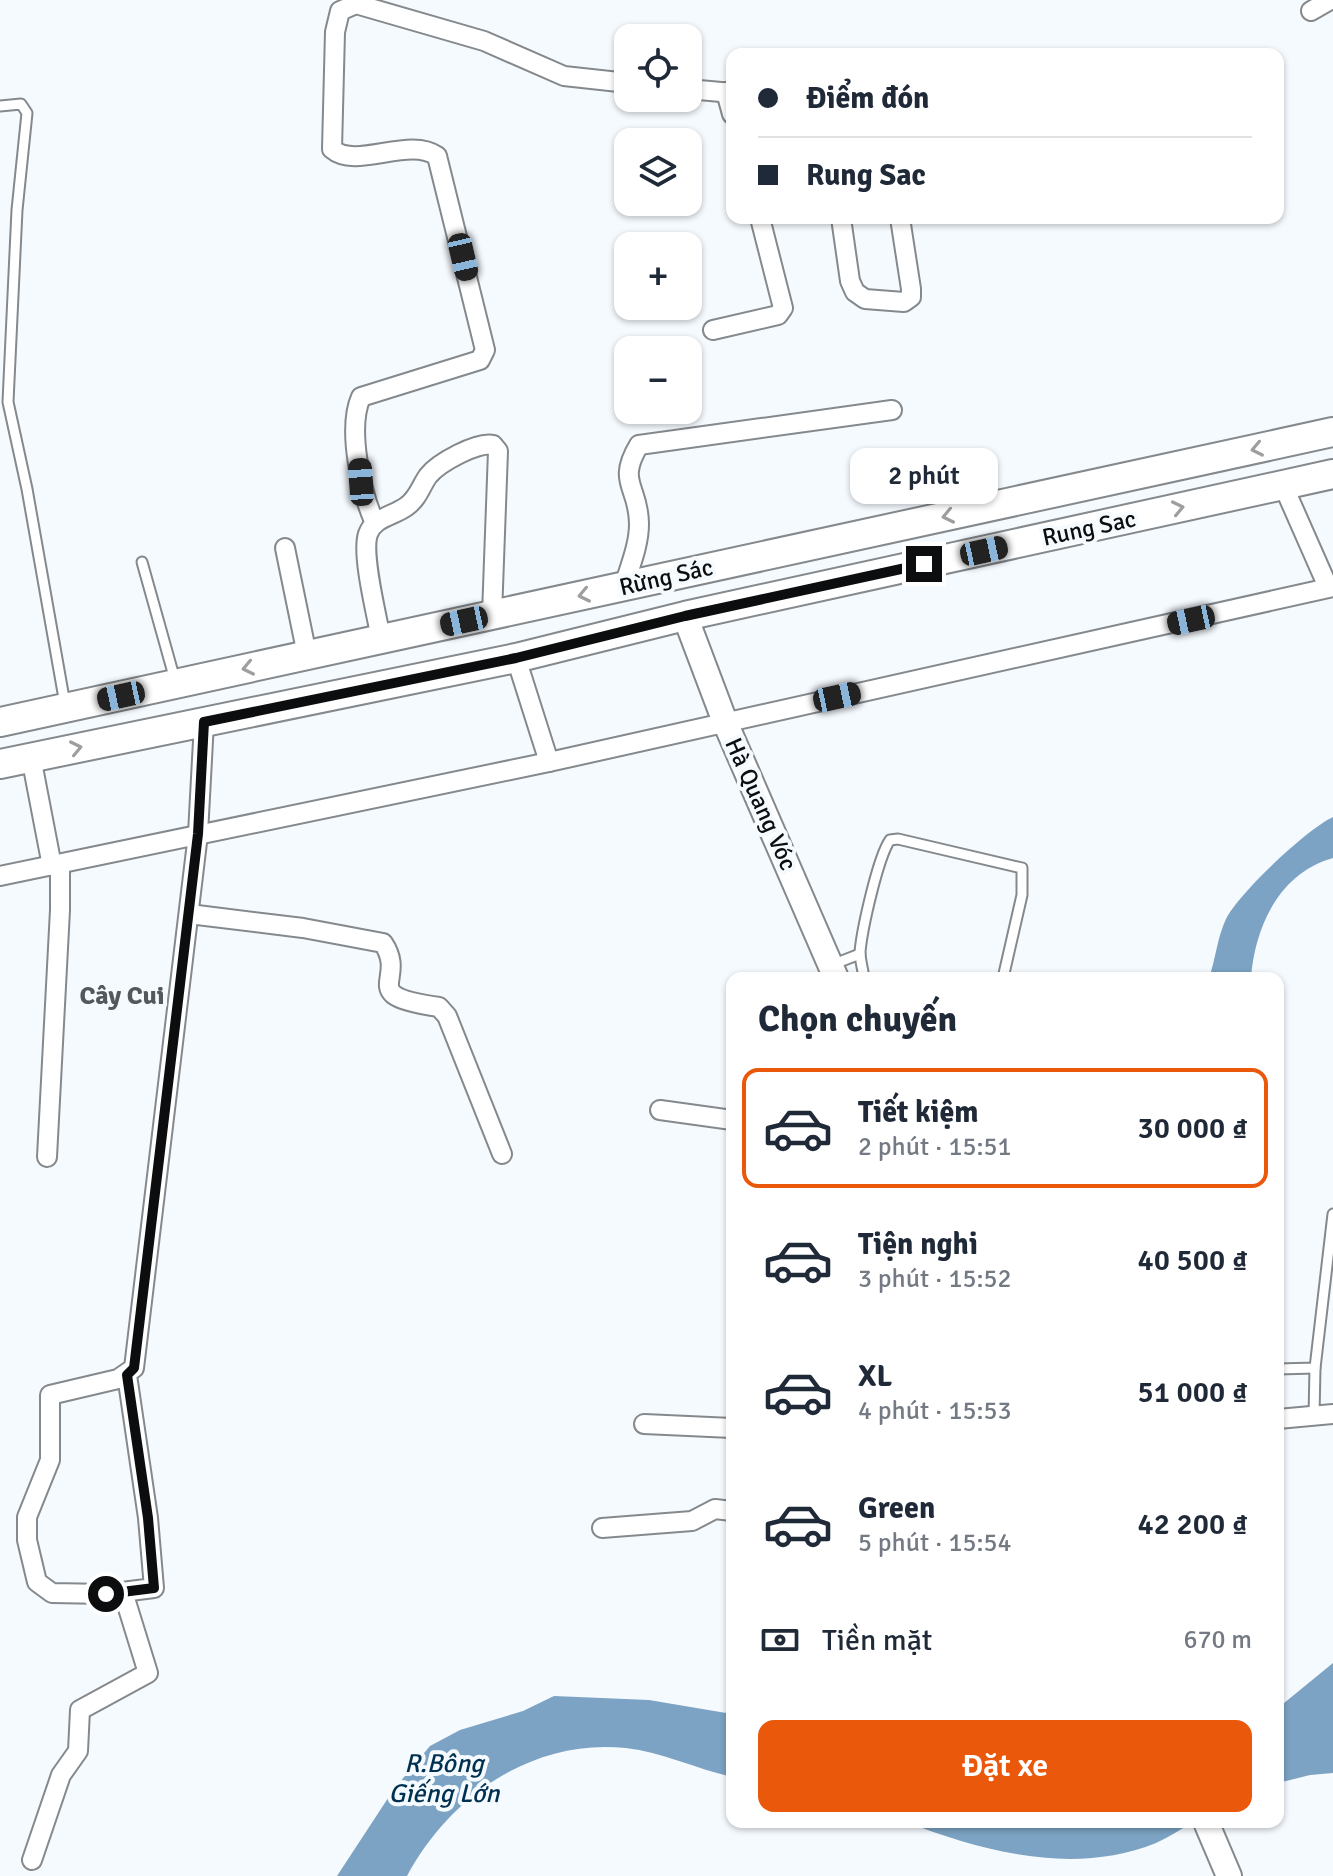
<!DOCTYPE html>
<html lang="vi">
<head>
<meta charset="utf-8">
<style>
  body { margin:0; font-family:Signika,sans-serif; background:#f6f6f7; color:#1f2937; height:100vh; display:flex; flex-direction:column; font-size:30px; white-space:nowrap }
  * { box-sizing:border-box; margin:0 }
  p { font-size:26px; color:#747a83 }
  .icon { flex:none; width:44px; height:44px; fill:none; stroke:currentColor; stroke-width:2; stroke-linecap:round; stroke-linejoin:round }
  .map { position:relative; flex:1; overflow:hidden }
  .panel { position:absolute; left:726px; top:972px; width:558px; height:856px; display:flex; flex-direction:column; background:#fff; border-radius:16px; box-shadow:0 2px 6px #0004 }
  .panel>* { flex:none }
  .banner { position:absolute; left:726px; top:48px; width:558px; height:176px; border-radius:16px; box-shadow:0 2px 6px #0004; display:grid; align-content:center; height:176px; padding:0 32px; background:#fff }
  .fabs { position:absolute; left:614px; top:24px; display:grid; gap:16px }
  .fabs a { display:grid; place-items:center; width:88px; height:88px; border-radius:16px; background:#fff; box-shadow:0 2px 6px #0004; font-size:40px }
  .end { position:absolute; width:36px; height:36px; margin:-18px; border:10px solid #0b0d0e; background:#fff; box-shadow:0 0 0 4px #fff }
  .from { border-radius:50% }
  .bubble { position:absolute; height:56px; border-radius:16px; background:#fff; box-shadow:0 2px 6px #0004; font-size:26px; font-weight:600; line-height:56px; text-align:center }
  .car { position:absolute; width:24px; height:48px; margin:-24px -12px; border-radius:10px; box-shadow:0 0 6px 2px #0007; background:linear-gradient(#222 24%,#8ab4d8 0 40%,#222 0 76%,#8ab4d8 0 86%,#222 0) }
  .banner b { display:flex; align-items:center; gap:28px; height:76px; font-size:30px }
  .banner b+b { border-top:2px solid #e0e1e3 }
  .banner i { width:20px; height:20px; background:#1f2937 }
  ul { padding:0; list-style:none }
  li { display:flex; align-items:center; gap:24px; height:120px; margin:0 16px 12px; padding:0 16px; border:4px solid transparent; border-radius:16px }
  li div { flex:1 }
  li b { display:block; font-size:30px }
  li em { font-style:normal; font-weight:600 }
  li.active { border-color:#ea580c }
  li>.icon { width:72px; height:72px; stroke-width:1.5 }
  h2 { padding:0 32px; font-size:36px; line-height:96px }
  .pay { display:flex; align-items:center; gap:20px; height:88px; padding:0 32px; font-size:30px }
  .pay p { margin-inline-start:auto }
  .action { display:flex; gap:16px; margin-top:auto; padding:16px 32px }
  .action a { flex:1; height:92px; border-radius:16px; background:#ea580c; color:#fff; font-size:32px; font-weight:600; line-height:92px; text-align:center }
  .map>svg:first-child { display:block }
  .water { fill:#7ca3c3 }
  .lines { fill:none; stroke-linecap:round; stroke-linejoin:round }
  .lane-casing { stroke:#84898d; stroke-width:13 }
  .street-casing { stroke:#84898d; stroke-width:22 }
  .secondary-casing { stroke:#84898d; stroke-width:28 }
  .primary-casing { stroke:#84898d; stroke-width:32 }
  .lane { stroke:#fff; stroke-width:9 }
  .street { stroke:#fff; stroke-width:18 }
  .secondary { stroke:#fff; stroke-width:24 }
  .primary { stroke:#fff; stroke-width:28 }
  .oneway { stroke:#9d9e9f }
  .route { stroke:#0b0d0e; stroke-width:10 }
  .labels { text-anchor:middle; stroke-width:8; stroke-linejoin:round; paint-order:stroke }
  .street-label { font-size:24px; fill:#0b0d0e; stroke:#f5faff }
  .neighbourhood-label { font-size:26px; font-weight:bold; fill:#53585c; stroke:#f5faff }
  .water-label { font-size:26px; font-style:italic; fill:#00304f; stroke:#f5faff }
</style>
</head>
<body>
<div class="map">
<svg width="1333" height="1876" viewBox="0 0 1333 1876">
  <rect width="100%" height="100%" fill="#f5faff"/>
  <!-- water -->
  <g class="water">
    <path d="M1333,817v41c-54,15 -78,69 -82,120h-42c7,-20 8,-40 17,-59 13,-26 81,-90 107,-102z"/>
    <path d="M1333,1663v110l-23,2 -32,8v-75z"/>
    <path d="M554,1696l95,4 83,14v63c-35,-8 -71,-25 -106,-29 -93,-10 -176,48 -219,128h-70l57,-87 36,-43 30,-16 63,-19z"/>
    <path d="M906,1822h287c-12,7 -24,15 -37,21 -82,33 -171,9 -250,-21z"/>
  </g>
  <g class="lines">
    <defs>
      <g id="lane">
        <path d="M0,106l21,-2 6,9 -10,97 -9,192 19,87 38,215"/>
        <path d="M142,562l33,118"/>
        <path d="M834,964l26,-10"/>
        <path d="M864,978c-1,-8 -4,-18 -4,-26 2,-23 18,-95 30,-112l8,-1 124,29v27l-19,83"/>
        <path d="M1278,1369l37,-1 18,-154"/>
        <path d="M1314,1416l1,-48"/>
      </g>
      <g id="street">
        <path d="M1311,11l19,-11"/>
        <path d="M688,89l44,4"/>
        <path d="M726,92l6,22"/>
        <path d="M841,218l9,63 5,11 10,7 39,3 7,-5v-8l-11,-71"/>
        <path d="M713,330l65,-15 5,-7 -23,-90"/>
        <path d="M1283,485l45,102"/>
        <path d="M375,523c-14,-30 -28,-95 -14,-126l119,-37 5,-10 -48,-194c-28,-20 -81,14 -105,-7l3,-117 5,-21 16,-7 128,37 80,35 64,7"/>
        <path d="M285,548l22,107"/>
        <path d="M624,586c6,-20 15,-41 15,-62 0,-38 -23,-41 0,-79l253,-35"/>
        <path d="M381,639c-4,-23 -20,-85 -13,-105 6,-17 26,-18 39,-28 11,-8 14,-20 21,-30 10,-13 50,-35 65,-31l5,6 -6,164"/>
        <path d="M516,658l33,104"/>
        <path d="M31,757l21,109"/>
        <path d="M0,876l549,-114 784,-175"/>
        <path d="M189,914l114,14 80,15c26,38 -29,52 56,64l8,9 55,138"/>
        <path d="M660,1110l72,10"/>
        <path d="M47,1157l13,-247v-46"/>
        <path d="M127,1375l21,143 6,70 -48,6 -54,-1 -15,-11 -10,-42v-23l23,-57v-65l68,-16 16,-11 64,-534 6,-112"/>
        <path d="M1278,1419l55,-5"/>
        <path d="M644,1424l88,4"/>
        <path d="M602,1528l90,-7 23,-12 17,2"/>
        <path d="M32,1860l29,-85 17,-24 2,-41 68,-37 -25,-81"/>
      </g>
      <g id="secondary">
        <path d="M685,616l40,106 111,256"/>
        <path d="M1206,1822l23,54"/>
      </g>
      <g id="primary">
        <path d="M0,722l1333,-290"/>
        <path d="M0,764l516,-106 169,-42 648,-142"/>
      </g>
    </defs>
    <!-- lane casing -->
    <use href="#lane" class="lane-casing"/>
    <!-- street casing -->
    <use href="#street" class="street-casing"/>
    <!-- secondary casing -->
    <use href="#secondary" class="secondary-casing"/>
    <!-- primary casing -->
    <use href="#primary" class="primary-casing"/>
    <!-- lane -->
    <use href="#lane" class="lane"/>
    <!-- street -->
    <use href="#street" class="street"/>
    <!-- secondary -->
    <use href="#secondary" class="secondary"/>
    <!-- primary -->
    <use href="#primary" class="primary"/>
  </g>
  <!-- one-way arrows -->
  <defs><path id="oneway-chevron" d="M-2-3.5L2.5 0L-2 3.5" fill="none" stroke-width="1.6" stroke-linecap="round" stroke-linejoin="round" transform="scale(2)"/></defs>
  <g class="oneway">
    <use href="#oneway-chevron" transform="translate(1257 449) rotate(168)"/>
    <use href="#oneway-chevron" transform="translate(1178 508) rotate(-12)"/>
    <use href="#oneway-chevron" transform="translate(948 516) rotate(168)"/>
    <use href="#oneway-chevron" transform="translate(584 595) rotate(168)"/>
    <use href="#oneway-chevron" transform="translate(248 668) rotate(168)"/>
    <use href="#oneway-chevron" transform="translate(76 748) rotate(-12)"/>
  </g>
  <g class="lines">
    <!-- route -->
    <path class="route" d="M106,1594l48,-6 -6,-70 -21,-143 7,-7 64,-534 6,-112 312,-64 169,-42 239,-52"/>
  </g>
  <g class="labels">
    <!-- street labels -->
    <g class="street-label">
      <text transform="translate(1089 528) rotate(-12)" y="8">Rung Sac</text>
      <text transform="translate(666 577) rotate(-13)" y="8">Rừng Sác</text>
      <text transform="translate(761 804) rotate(66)" y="8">Hà Quang Vóc</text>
    </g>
    <!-- neighbourhood labels -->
    <g class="neighbourhood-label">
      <text x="122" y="1004">Cây Cui</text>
    </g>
    <!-- water labels -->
    <g class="water-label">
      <text x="444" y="1772">R.Bông<tspan x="444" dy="30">Giếng Lớn</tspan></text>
    </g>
  </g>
</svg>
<div class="fabs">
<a><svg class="icon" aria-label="locate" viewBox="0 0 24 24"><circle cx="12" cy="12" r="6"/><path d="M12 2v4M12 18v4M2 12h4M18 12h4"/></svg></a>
<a><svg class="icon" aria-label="layers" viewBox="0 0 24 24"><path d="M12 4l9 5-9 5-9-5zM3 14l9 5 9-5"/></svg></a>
<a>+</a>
<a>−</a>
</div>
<i class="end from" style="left:106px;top:1594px"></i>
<i class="end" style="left:924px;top:564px"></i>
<div class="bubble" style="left:850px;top:448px;width:148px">2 phút</div>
<i class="car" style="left:463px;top:257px;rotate:167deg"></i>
<i class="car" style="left:361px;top:482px;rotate:356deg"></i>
<i class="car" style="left:984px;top:551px;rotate:78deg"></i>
<i class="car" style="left:1191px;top:620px;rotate:258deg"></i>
<i class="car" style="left:464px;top:621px;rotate:258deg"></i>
<i class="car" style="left:121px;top:696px;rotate:258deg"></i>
<i class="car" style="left:837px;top:697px;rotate:78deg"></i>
<div class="banner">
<b><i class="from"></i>Điểm đón</b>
<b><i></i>Rung Sac</b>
</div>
<section class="panel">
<h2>Chọn chuyến</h2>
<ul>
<li class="active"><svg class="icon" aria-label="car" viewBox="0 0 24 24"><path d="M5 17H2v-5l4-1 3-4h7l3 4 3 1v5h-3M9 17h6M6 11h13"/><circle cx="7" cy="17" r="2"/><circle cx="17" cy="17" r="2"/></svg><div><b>Tiết kiệm</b><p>2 phút · 15:51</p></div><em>30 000 ₫</em></li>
<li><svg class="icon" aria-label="car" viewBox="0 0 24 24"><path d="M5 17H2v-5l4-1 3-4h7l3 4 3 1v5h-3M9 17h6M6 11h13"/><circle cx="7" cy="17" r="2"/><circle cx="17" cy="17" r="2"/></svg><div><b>Tiện nghi</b><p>3 phút · 15:52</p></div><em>40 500 ₫</em></li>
<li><svg class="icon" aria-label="car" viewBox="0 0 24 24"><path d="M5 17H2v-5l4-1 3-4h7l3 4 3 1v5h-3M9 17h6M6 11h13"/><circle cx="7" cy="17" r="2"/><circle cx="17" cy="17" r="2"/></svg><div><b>XL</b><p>4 phút · 15:53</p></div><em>51 000 ₫</em></li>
<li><svg class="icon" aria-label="car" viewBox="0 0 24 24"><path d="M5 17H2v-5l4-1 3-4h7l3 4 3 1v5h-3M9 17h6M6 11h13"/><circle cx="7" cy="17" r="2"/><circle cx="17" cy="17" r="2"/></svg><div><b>Green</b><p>5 phút · 15:54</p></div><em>42 200 ₫</em></li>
</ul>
<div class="pay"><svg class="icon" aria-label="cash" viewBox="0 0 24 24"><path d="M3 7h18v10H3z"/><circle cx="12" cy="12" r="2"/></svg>Tiền mặt<p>670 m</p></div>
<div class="action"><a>Đặt xe</a></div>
</section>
</div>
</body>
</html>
